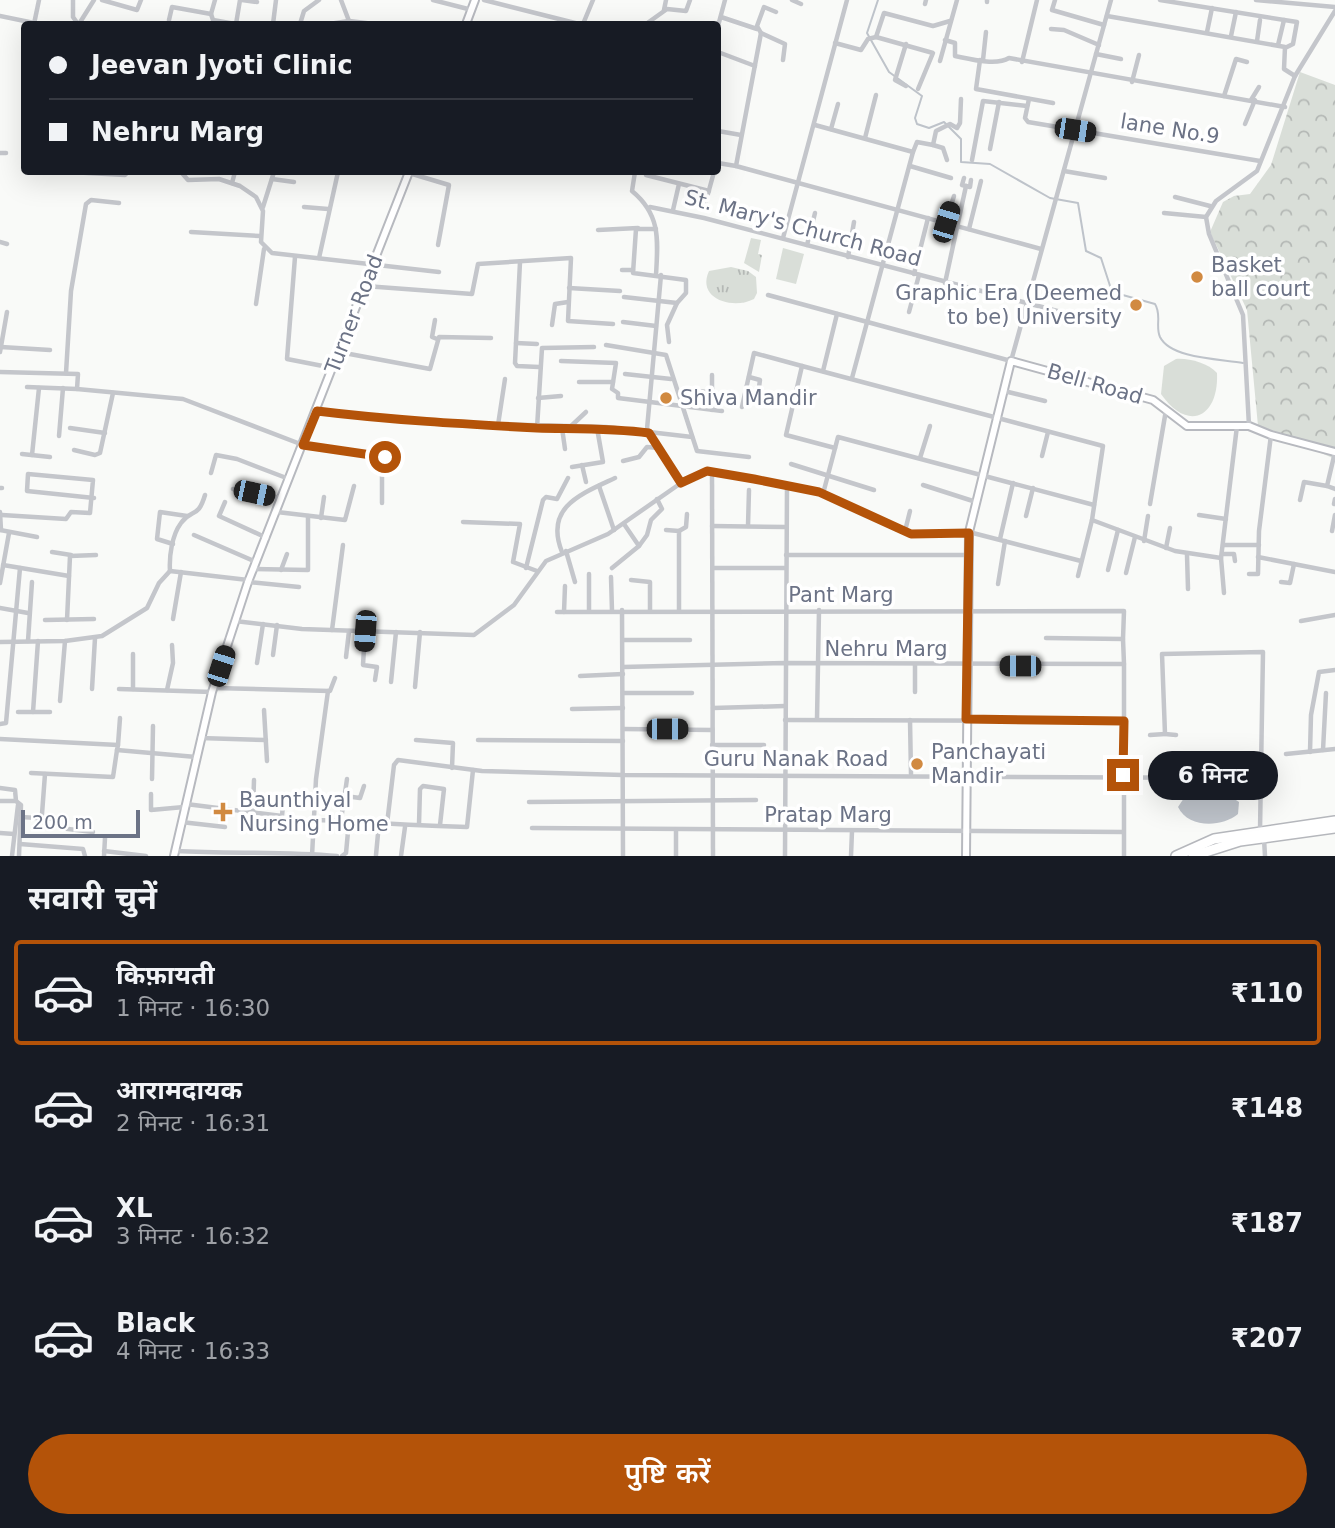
<!DOCTYPE html>
<html lang="hi">
<head>
<meta charset="utf-8">
<style>
  body { margin:0; font-family:"DejaVu Sans","Noto Sans Devanagari",sans-serif; background:#242831; color:#f1f3f6; height:100vh; display:flex; flex-direction:column; font-size:26px; white-space:nowrap }
  * { box-sizing:border-box; margin:0 }
  p { font-size:23px; color:#9ea1a6 }
  .icon { flex:none; width:38px; height:38px; fill:none; stroke:currentColor; stroke-width:2; stroke-linecap:round; stroke-linejoin:round }
  .map { position:relative; height:856px; overflow:hidden }
  .drawer { display:flex; flex-direction:column; background:#171b24; flex:1 }
  .drawer>* { flex:none }
  .top-card { position:absolute; left:21px; top:21px; width:700px; height:154px; border-radius:7px; box-shadow:0 7px 28px #0002; display:grid; align-content:center; height:154px; padding:0 28px; background:#171b24 }
  .scale { position:absolute; left:21px; bottom:18px; width:119px; box-sizing:border-box; padding-left:7px; border:4px solid #6c7386; border-top:0; font-size:19px; line-height:24px; white-space:nowrap; color:#6c7386; -webkit-text-stroke:5px #fff; paint-order:stroke }
  .end { position:absolute; width:32px; height:32px; margin:-16px; border:9px solid #b45309; background:#fff; box-shadow:0 0 0 4px #fff }
  .from { border-radius:50% }
  .bubble { position:absolute; height:49px; border-radius:24px; background:#171b24; box-shadow:0 7px 28px #0002; font-size:23px; font-weight:600; line-height:49px; text-align:center }
  .car { position:absolute; width:21px; height:42px; margin:-21px -10px; border-radius:9px; box-shadow:0 0 5px 2px #0007; background:linear-gradient(#222 24%,#8ab4d8 0 40%,#222 0 76%,#8ab4d8 0 86%,#222 0) }
  .top-card b { display:flex; align-items:center; gap:24px; height:66px; font-size:26px }
  .top-card b+b { border-top:2px solid #363941 }
  .top-card i { width:18px; height:18px; background:#f1f3f6 }
  ul { padding:0; list-style:none }
  li { display:flex; align-items:center; gap:21px; height:105px; margin:0 14px 10px; padding:0 14px; border:4px solid transparent; border-radius:7px }
  li div { flex:1 }
  li b { display:block; font-size:26px }
  li em { font-style:normal; font-weight:600 }
  li.selected { border-color:#b45309 }
  li>.icon { width:63px; height:63px; stroke-width:1.5 }
  h2 { padding:0 28px; font-size:32px; line-height:84px }
  .cta { display:flex; gap:14px; margin-top:auto; padding:14px 28px }
  .cta a { flex:1; height:80px; border-radius:42px; background:#b45309; color:#fff; font-size:28px; font-weight:600; line-height:80px; text-align:center }
  .map>svg:first-child { display:block }
  .grass { fill:url(#grass-tufts) }
  .forest { fill:url(#forest-crowns) }
  .garden { fill:#d9ded8 }
  .water { fill:#bec3ca }
  .lines { fill:none; stroke-linecap:round; stroke-linejoin:round }
  .stream { stroke:#bec3ca; stroke-width:2 }
  .secondary-casing { stroke:#b7b9bf; stroke-width:10 }
  .highway-casing { stroke:#b5b7bc; stroke-width:12 }
  .street { stroke:#c4c6cb; stroke-width:4.5 }
  .secondary { stroke:#fff; stroke-width:6 }
  .highway { stroke:#fff; stroke-width:9 }
  .route { stroke:#b45309; stroke-width:9 }
  .poi-dot { fill:#d18a41; stroke:#fff; stroke-width:2.5 }
  .labels { text-anchor:middle; stroke-width:7; stroke-linejoin:round; paint-order:stroke }
  .street-label { font-size:21px; fill:#6c7386; stroke:#fff }
  .poi-label { font-size:21px; fill:#6c7386; stroke:#fff; text-anchor:start }
</style>
</head>
<body>
<div class="map">
<svg width="1335" height="856" viewBox="0 0 1335 856">
  <defs>
    <pattern id="grass-tufts" width="24" height="20" patternUnits="userSpaceOnUse" patternTransform="scale(1.75)"><rect width="24" height="20" fill="#d9ded8"/><path d="M3 7l-1-3M5 7V3M7 7l1-3M15 17l-1-3M17 17v-4M19 17l1-3" fill="none" stroke="#b4b8b5"/></pattern>
    <pattern id="forest-crowns" width="20" height="18" patternUnits="userSpaceOnUse" patternTransform="scale(1.75)"><rect width="20" height="18" fill="#d9ded8"/><path d="M2 6a3 3 0 1 1 6 0M12 15a3 3 0 1 1 6 0" fill="none" stroke="#b4b8b5"/></pattern>
  </defs>
  <rect width="100%" height="100%" fill="#f9faf8"/>
  <!-- grass -->
  <g class="grass">
    <path d="M751,238l10,2 -3,14 4,1 -3,17 -15,-9z"/>
    <path d="M731,267l17,4 8,6 1,16 -3,6c-21,11 -58,0 -45,-28z"/>
  </g>
  <!-- forest -->
  <path class="forest" d="M1300,72l35,13v374l-77,-33 -11,-116 -37,-78 13,-30 11,-6 16,-2 21,-29z"/>
  <!-- garden -->
  <g class="garden">
    <path d="M783,248l21,6 -8,30 -20,-5z"/>
    <path d="M1176,359c13,-1 32,4 41,14 2,44 -29,60 -56,21l3,-28z"/>
  </g>
  <!-- water -->
  <path class="water" d="M1208,790l14,1 17,11 -1,12c-17,14 -50,14 -60,-7l8,-12z"/>
  <g class="lines">
    <!-- stream -->
    <path class="stream" d="M878,0l-11,33 22,39 33,24 -7,22 2,6 12,4 15,-6 17,17v23l29,2 60,34 28,5 8,48 15,7 11,34 43,12c7,11 0,22 5,33 11,22 61,22 83,26"/>
    <defs>
      <g id="secondary">
        <path d="M466,24l9,-24"/>
        <path d="M174,856l38,-164 36,-110 161,-410"/>
        <path d="M966,856l3,-324 42,-171 142,39 34,26h62l22,9 64,17"/>
      </g>
      <g id="highway">
        <path d="M1176,856l38,-17 121,-18"/>
        <path d="M1193,856l47,-15 95,-13"/>
      </g>
    </defs>
    <!-- secondary casing -->
    <use href="#secondary" class="secondary-casing"/>
    <!-- highway casing -->
    <use href="#highway" class="highway-casing"/>
    <!-- street -->
    <g class="street">
      <path d="M73,0v17l5,7"/>
      <path d="M102,0l35,10 4,-10"/>
      <path d="M242,0l15,2"/>
      <path d="M341,0l8,21"/>
      <path d="M433,0l39,10"/>
      <path d="M484,0l95,24"/>
      <path d="M792,0l9,4"/>
      <path d="M1055,0l-3,10 52,15"/>
      <path d="M1160,0l137,22 -4,22 -6,3"/>
      <path d="M1256,0l79,7"/>
      <path d="M987,2v-2"/>
      <path d="M925,4l1,-4"/>
      <path d="M664,10l2,-10"/>
      <path d="M776,12l-12,-5 -7,19 4,7 -25,133 305,83"/>
      <path d="M211,14l2,6 22,4"/>
      <path d="M0,16l39,8"/>
      <path d="M1107,16l178,31 -1,22 11,7 40,-65"/>
      <path d="M721,17l36,12"/>
      <path d="M169,20l3,-13 39,7 4,-14"/>
      <path d="M34,24l5,-24"/>
      <path d="M79,24l15,-24"/>
      <path d="M236,24l4,-24"/>
      <path d="M273,24l3,-24"/>
      <path d="M300,24l4,-13 15,-11"/>
      <path d="M329,24l20,-3 25,3"/>
      <path d="M583,24l10,-24"/>
      <path d="M646,24l21,-15 19,2 4,-11"/>
      <path d="M718,26l7,-26"/>
      <path d="M1051,29l13,1 35,15"/>
      <path d="M1207,32l5,-24"/>
      <path d="M761,33l24,11 -2,16"/>
      <path d="M1231,36l5,-24"/>
      <path d="M945,40l10,3v13c15,3 41,10 54,2l276,49"/>
      <path d="M1257,41l3,-21"/>
      <path d="M835,43l26,7 7,-11 8,-2"/>
      <path d="M906,44l-11,36 11,6"/>
      <path d="M1278,45l6,-25"/>
      <path d="M718,52l37,14"/>
      <path d="M1096,54l25,5"/>
      <path d="M980,60l-4,29 77,14"/>
      <path d="M983,60l3,-28"/>
      <path d="M940,61l17,-61"/>
      <path d="M1022,62l15,-62"/>
      <path d="M1132,82l7,-27"/>
      <path d="M918,89l15,-36 -57,-16 8,-24 49,13 17,-5"/>
      <path d="M1224,96l12,-37 11,3"/>
      <path d="M1029,99l-4,19 3,4 232,39"/>
      <path d="M1251,100l8,-13"/>
      <path d="M1245,124l10,-24"/>
      <path d="M815,125l98,27"/>
      <path d="M831,129l7,-25"/>
      <path d="M718,131l23,4"/>
      <path d="M865,138l11,-43"/>
      <path d="M933,145l10,3 4,12"/>
      <path d="M990,149l9,-47"/>
      <path d="M0,153h6"/>
      <path d="M972,160l11,-59 44,5"/>
      <path d="M718,163l18,3"/>
      <path d="M910,166l41,12"/>
      <path d="M1064,171l41,7"/>
      <path d="M70,172l55,3 3,-3"/>
      <path d="M181,172l7,8 31,-1 21,7 16,11 7,14 -2,31 11,11 167,19"/>
      <path d="M635,172l-3,19c29,24 26,49 24,84"/>
      <path d="M409,173l40,12 -11,60"/>
      <path d="M646,175l63,16"/>
      <path d="M272,179l22,3"/>
      <path d="M232,183l3,-11"/>
      <path d="M966,186l4,1 1,-7"/>
      <path d="M1175,197l35,9"/>
      <path d="M706,201l8,-29"/>
      <path d="M263,207l11,-35"/>
      <path d="M304,207l24,2"/>
      <path d="M650,207l54,11 376,99"/>
      <path d="M673,210l6,-26"/>
      <path d="M1164,213l42,4"/>
      <path d="M946,222l8,-26"/>
      <path d="M969,229l12,-48"/>
      <path d="M598,230l40,-2"/>
      <path d="M191,232l69,4"/>
      <path d="M783,238l64,-238"/>
      <path d="M0,242l7,2"/>
      <path d="M807,245l8,-32"/>
      <path d="M295,257l-8,102 46,9"/>
      <path d="M848,257l6,-35"/>
      <path d="M319,258l19,-86"/>
      <path d="M520,262l-5,101 2,3 22,1"/>
      <path d="M622,270h11"/>
      <path d="M914,274l14,-56"/>
      <path d="M661,275l-14,154 34,54"/>
      <path d="M945,283l21,-97 -4,-1 2,-7"/>
      <path d="M365,286l107,8 6,-30 93,-6 -3,63 45,3"/>
      <path d="M569,288l51,3"/>
      <path d="M768,295l243,66 100,-361"/>
      <path d="M624,297l53,6 9,-10v-13l-53,-7 3,-44h20"/>
      <path d="M256,304l8,-55"/>
      <path d="M909,312l10,-37"/>
      <path d="M435,320l-3,17 5,2"/>
      <path d="M623,322l33,4"/>
      <path d="M552,325l3,-21 13,-2"/>
      <path d="M669,342l-2,-17 10,-22"/>
      <path d="M516,343l21,1"/>
      <path d="M606,345l60,10 31,96 52,6"/>
      <path d="M1,347l49,3"/>
      <path d="M0,352l7,-40"/>
      <path d="M339,352l91,17 9,-32 52,1"/>
      <path d="M561,361l55,2 -4,26 6,4v5l104,13"/>
      <path d="M802,366l301,80 -11,74 -14,56"/>
      <path d="M823,371l14,-57"/>
      <path d="M0,372l78,2 -1,15 106,10 120,46 79,10v48"/>
      <path d="M66,373l5,-82 15,-87 5,-4 28,3"/>
      <path d="M625,374l46,5"/>
      <path d="M712,375v35"/>
      <path d="M749,377l11,3 -2,14"/>
      <path d="M852,378l61,-226 4,-10 16,3 3,-14 14,-7 7,4 3,-5 1,-24"/>
      <path d="M579,382h34"/>
      <path d="M27,387l50,2"/>
      <path d="M699,391l15,2"/>
      <path d="M1004,391l41,10"/>
      <path d="M538,398l23,-2"/>
      <path d="M742,407l12,-54 48,13 -16,69 49,13"/>
      <path d="M317,411l131,12 158,4 86,10"/>
      <path d="M498,425l7,-46"/>
      <path d="M1249,426l-6,-111 -34,-81 -3,-17 10,-16 41,-30 38,-95"/>
      <path d="M570,427l16,-15"/>
      <path d="M70,428l35,5"/>
      <path d="M537,428l5,-80 52,-1"/>
      <path d="M562,428l3,21"/>
      <path d="M59,436l4,-48"/>
      <path d="M74,450l21,5 5,-2 13,-60"/>
      <path d="M22,454l28,3"/>
      <path d="M32,455l7,-67"/>
      <path d="M1042,456l6,-24"/>
      <path d="M920,458l10,-32"/>
      <path d="M623,461l16,-4 8,-10 12,1"/>
      <path d="M791,464l83,26"/>
      <path d="M582,465l4,17"/>
      <path d="M572,467l31,-5 -6,-34"/>
      <path d="M712,472l1,384"/>
      <path d="M211,473l5,-18 21,4 52,20"/>
      <path d="M923,485l53,17"/>
      <path d="M599,486l15,44"/>
      <path d="M1327,486l8,3"/>
      <path d="M0,488h2"/>
      <path d="M233,489l48,9"/>
      <path d="M819,492l5,-2 14,-53 256,68"/>
      <path d="M1300,500l4,-18 23,4 8,-34"/>
      <path d="M225,502l-6,14 48,22"/>
      <path d="M1150,504l16,-94"/>
      <path d="M1334,504l1,-5"/>
      <path d="M0,512l1,18"/>
      <path d="M277,512l68,8 9,-34"/>
      <path d="M2,515l64,4 5,-7 19,1 3,-33 -65,-6 -1,17 67,7"/>
      <path d="M1199,515l27,4"/>
      <path d="M1026,516l7,-28"/>
      <path d="M321,518l3,-21"/>
      <path d="M1092,520l83,31 46,7 16,-132"/>
      <path d="M463,522l57,2 -7,38 24,9"/>
      <path d="M624,524l15,22"/>
      <path d="M712,526l74,1"/>
      <path d="M748,526l1,-36"/>
      <path d="M0,530l37,7"/>
      <path d="M666,530l13,1v80"/>
      <path d="M679,531l7,-4 1,-13"/>
      <path d="M905,531l5,-20"/>
      <path d="M1332,531l3,-16"/>
      <path d="M194,535l62,27"/>
      <path d="M1000,539l13,-56"/>
      <path d="M1144,541l4,-25"/>
      <path d="M173,544l-16,-5 3,-27 27,4"/>
      <path d="M1223,545h36"/>
      <path d="M1166,548l4,-20"/>
      <path d="M566,551l9,31"/>
      <path d="M52,552l19,3"/>
      <path d="M562,552c-18,-45 19,-58 53,-74"/>
      <path d="M1222,554h12l1,7"/>
      <path d="M786,555h182"/>
      <path d="M1187,555l1,34"/>
      <path d="M1258,557l77,15"/>
      <path d="M1221,558l3,35"/>
      <path d="M3,565l66,11"/>
      <path d="M526,568l17,-68 3,-3 11,2 11,-21"/>
      <path d="M612,568l27,-22 8,-11 4,-15 11,-11 -5,-10"/>
      <path d="M713,568h72"/>
      <path d="M254,569l54,1v-54"/>
      <path d="M281,570l6,-16"/>
      <path d="M1108,570l10,-40"/>
      <path d="M170,571c-1,-15 2,-36 11,-48 11,-15 17,-4 24,-28"/>
      <path d="M1126,573l9,-36"/>
      <path d="M589,574v37"/>
      <path d="M1249,574h9l1,-43 12,-96"/>
      <path d="M611,577l1,34"/>
      <path d="M631,580l19,2v29"/>
      <path d="M248,582l51,5"/>
      <path d="M1281,582l9,1 4,-19"/>
      <path d="M0,583l9,-50"/>
      <path d="M998,584l7,-43"/>
      <path d="M0,608l28,5"/>
      <path d="M622,610l1,246"/>
      <path d="M557,612l567,-1 -1,28 -77,-1"/>
      <path d="M564,612l1,-26"/>
      <path d="M173,619l8,-47"/>
      <path d="M45,620l49,-1"/>
      <path d="M67,620l3,-64 26,-1"/>
      <path d="M235,621l67,8 172,6 40,-30 32,-44 62,-27 73,-51 26,-12 112,21 92,42 58,-2 112,29"/>
      <path d="M1301,621l34,-6"/>
      <path d="M332,630l11,-85"/>
      <path d="M365,631l-2,34 14,2 -2,13"/>
      <path d="M1123,639l1,25"/>
      <path d="M623,640h67"/>
      <path d="M28,641l4,-59"/>
      <path d="M38,641l-5,71h17"/>
      <path d="M0,642l65,-1 37,-5 45,-28 12,-25 11,-12 78,9"/>
      <path d="M273,655l4,-30"/>
      <path d="M346,657l3,-26"/>
      <path d="M257,663l6,-39"/>
      <path d="M623,667l162,-4 339,1v192"/>
      <path d="M580,676l43,-2"/>
      <path d="M391,682l5,-50"/>
      <path d="M415,687l5,-55"/>
      <path d="M213,688l117,3 5,-13"/>
      <path d="M92,689l3,-51"/>
      <path d="M119,689l93,3"/>
      <path d="M133,689v-35"/>
      <path d="M167,690l6,-27 -1,-18"/>
      <path d="M915,692v-27"/>
      <path d="M623,693h69"/>
      <path d="M60,701l5,-60"/>
      <path d="M713,708l72,-2"/>
      <path d="M572,709l51,-1"/>
      <path d="M264,710l3,51"/>
      <path d="M18,712h15"/>
      <path d="M817,719l2,-109"/>
      <path d="M785,720l339,1"/>
      <path d="M910,720l1,54"/>
      <path d="M0,724l6,-1 14,-155"/>
      <path d="M623,729l89,1"/>
      <path d="M1150,735l15,-1"/>
      <path d="M1176,735l-11,-1 -3,-80 101,-2 -3,179"/>
      <path d="M200,738l66,2"/>
      <path d="M0,739l118,6 -1,5"/>
      <path d="M416,740l37,3 -1,25"/>
      <path d="M478,740l145,1"/>
      <path d="M118,745l2,-27"/>
      <path d="M712,745h52"/>
      <path d="M1323,750l3,-57"/>
      <path d="M1310,752l1,-37 8,-43 16,-2"/>
      <path d="M1286,754l49,-5"/>
      <path d="M31,773l82,4 4,-27 79,7"/>
      <path d="M152,779l1,-53"/>
      <path d="M0,788l15,2 1,11 5,4 -2,51"/>
      <path d="M151,794v16l33,-3"/>
      <path d="M345,796l15,2 4,-12"/>
      <path d="M0,801h16"/>
      <path d="M529,802l227,-2"/>
      <path d="M186,804l96,12 2,-22"/>
      <path d="M253,811l1,-31"/>
      <path d="M42,814l3,-40"/>
      <path d="M21,817l33,2 6,9 33,4"/>
      <path d="M314,820l35,1"/>
      <path d="M341,820l6,-41"/>
      <path d="M181,822l44,5"/>
      <path d="M387,824l7,-59 4,-5 84,11 141,4 626,3 10,-6"/>
      <path d="M419,824l1,-35 3,-3 21,3 -4,36"/>
      <path d="M532,828l591,4"/>
      <path d="M676,830v26"/>
      <path d="M0,833l14,1"/>
      <path d="M1264,839l1,17"/>
      <path d="M20,844l63,5 2,7"/>
      <path d="M104,851l42,5"/>
      <path d="M176,851c54,3 106,0 161,5"/>
      <path d="M376,855l3,-32"/>
      <path d="M12,856l6,-51"/>
      <path d="M104,856l1,-18"/>
      <path d="M312,856l4,-77 12,-88"/>
      <path d="M342,856l4,-3 3,-32c40,3 78,5 118,6l6,-57"/>
      <path d="M401,856l4,-29"/>
      <path d="M785,856l2,-371"/>
      <path d="M851,856l1,-25"/>
    </g>
    <!-- secondary -->
    <use href="#secondary" class="secondary"/>
    <!-- highway -->
    <use href="#highway" class="highway"/>
  </g>
  <g class="lines">
    <!-- route -->
    <path class="route" d="M385,457l-82,-12 14,-34c73,9 146,13 220,17 38,1 75,0 112,5l32,50 26,-12 47,8 65,13 92,42 58,-1 -3,186 158,2 -1,54"/>
  </g>
  <!-- markers -->
  <g class="poi-dot">
    <circle cx="1197" cy="277" r="7"/>
    <circle cx="1136" cy="305" r="7"/>
    <circle cx="666" cy="398" r="7"/>
    <circle cx="917" cy="764" r="7"/>
    <path d="M219.5 801.5h7v7h7v7h-7v7h-7v-7h-7v-7h7z"/>
  </g>
  <g class="labels">
    <!-- street labels -->
    <g class="street-label">
      <text transform="translate(1170 129) rotate(9)" y="7">lane No.9</text>
      <text transform="translate(803 228) rotate(15)" y="7">St. Mary's Church Road</text>
      <text transform="translate(354 314) rotate(-69)" y="7">Turner Road</text>
      <text transform="translate(1095 384) rotate(16)" y="7">Bell Road</text>
      <text x="841" y="602">Pant Marg</text>
      <text x="886" y="656">Nehru Marg</text>
      <text x="796" y="766">Guru Nanak Road</text>
      <text x="828" y="822">Pratap Marg</text>
    </g>
    <!-- poi labels -->
    <g class="poi-label">
      <text x="1211" y="272">Basket<tspan x="1211" dy="24">ball court</tspan></text>
      <text x="1122" y="300" text-anchor="end">Graphic Era (Deemed<tspan x="1122" dy="24">to be) University</tspan></text>
      <text x="680" y="405">Shiva Mandir</text>
      <text x="931" y="759">Panchayati<tspan x="931" dy="24">Mandir</tspan></text>
      <text x="239" y="807">Baunthiyal<tspan x="239" dy="24">Nursing Home</tspan></text>
    </g>
  </g>
</svg>
<div class="scale">200 m</div>
<i class="end from" style="left:385px;top:457px"></i>
<i class="end" style="left:1123px;top:775px"></i>
<div class="bubble" style="left:1148px;top:751px;width:130px">6 मिनट</div>
<i class="car" style="left:1075px;top:130px;rotate:99deg"></i>
<i class="car" style="left:946px;top:222px;rotate:17deg"></i>
<i class="car" style="left:254px;top:493px;rotate:102deg"></i>
<i class="car" style="left:365px;top:631px;rotate:184deg"></i>
<i class="car" style="left:221px;top:666px;rotate:18deg"></i>
<i class="car" style="left:1020px;top:666px;rotate:270deg"></i>
<i class="car" style="left:667px;top:729px;rotate:90deg"></i>
<div class="top-card">
<b><i class="from"></i>Jeevan Jyoti Clinic</b>
<b><i></i>Nehru Marg</b>
</div>
</div>
<section class="drawer">
<h2>सवारी चुनें</h2>
<ul>
<li class="selected"><svg class="icon" aria-label="car" viewBox="0 0 24 24"><path d="M5 17H2v-5l4-1 3-4h7l3 4 3 1v5h-3M9 17h6M6 11h13"/><circle cx="7" cy="17" r="2"/><circle cx="17" cy="17" r="2"/></svg><div><b>किफ़ायती</b><p>1 मिनट · 16:30</p></div><em>₹110</em></li>
<li><svg class="icon" aria-label="car" viewBox="0 0 24 24"><path d="M5 17H2v-5l4-1 3-4h7l3 4 3 1v5h-3M9 17h6M6 11h13"/><circle cx="7" cy="17" r="2"/><circle cx="17" cy="17" r="2"/></svg><div><b>आरामदायक</b><p>2 मिनट · 16:31</p></div><em>₹148</em></li>
<li><svg class="icon" aria-label="car" viewBox="0 0 24 24"><path d="M5 17H2v-5l4-1 3-4h7l3 4 3 1v5h-3M9 17h6M6 11h13"/><circle cx="7" cy="17" r="2"/><circle cx="17" cy="17" r="2"/></svg><div><b>XL</b><p>3 मिनट · 16:32</p></div><em>₹187</em></li>
<li><svg class="icon" aria-label="car" viewBox="0 0 24 24"><path d="M5 17H2v-5l4-1 3-4h7l3 4 3 1v5h-3M9 17h6M6 11h13"/><circle cx="7" cy="17" r="2"/><circle cx="17" cy="17" r="2"/></svg><div><b>Black</b><p>4 मिनट · 16:33</p></div><em>₹207</em></li>
</ul>
<div class="cta"><a>पुष्टि करें</a></div>
</section>
</body>
</html>
